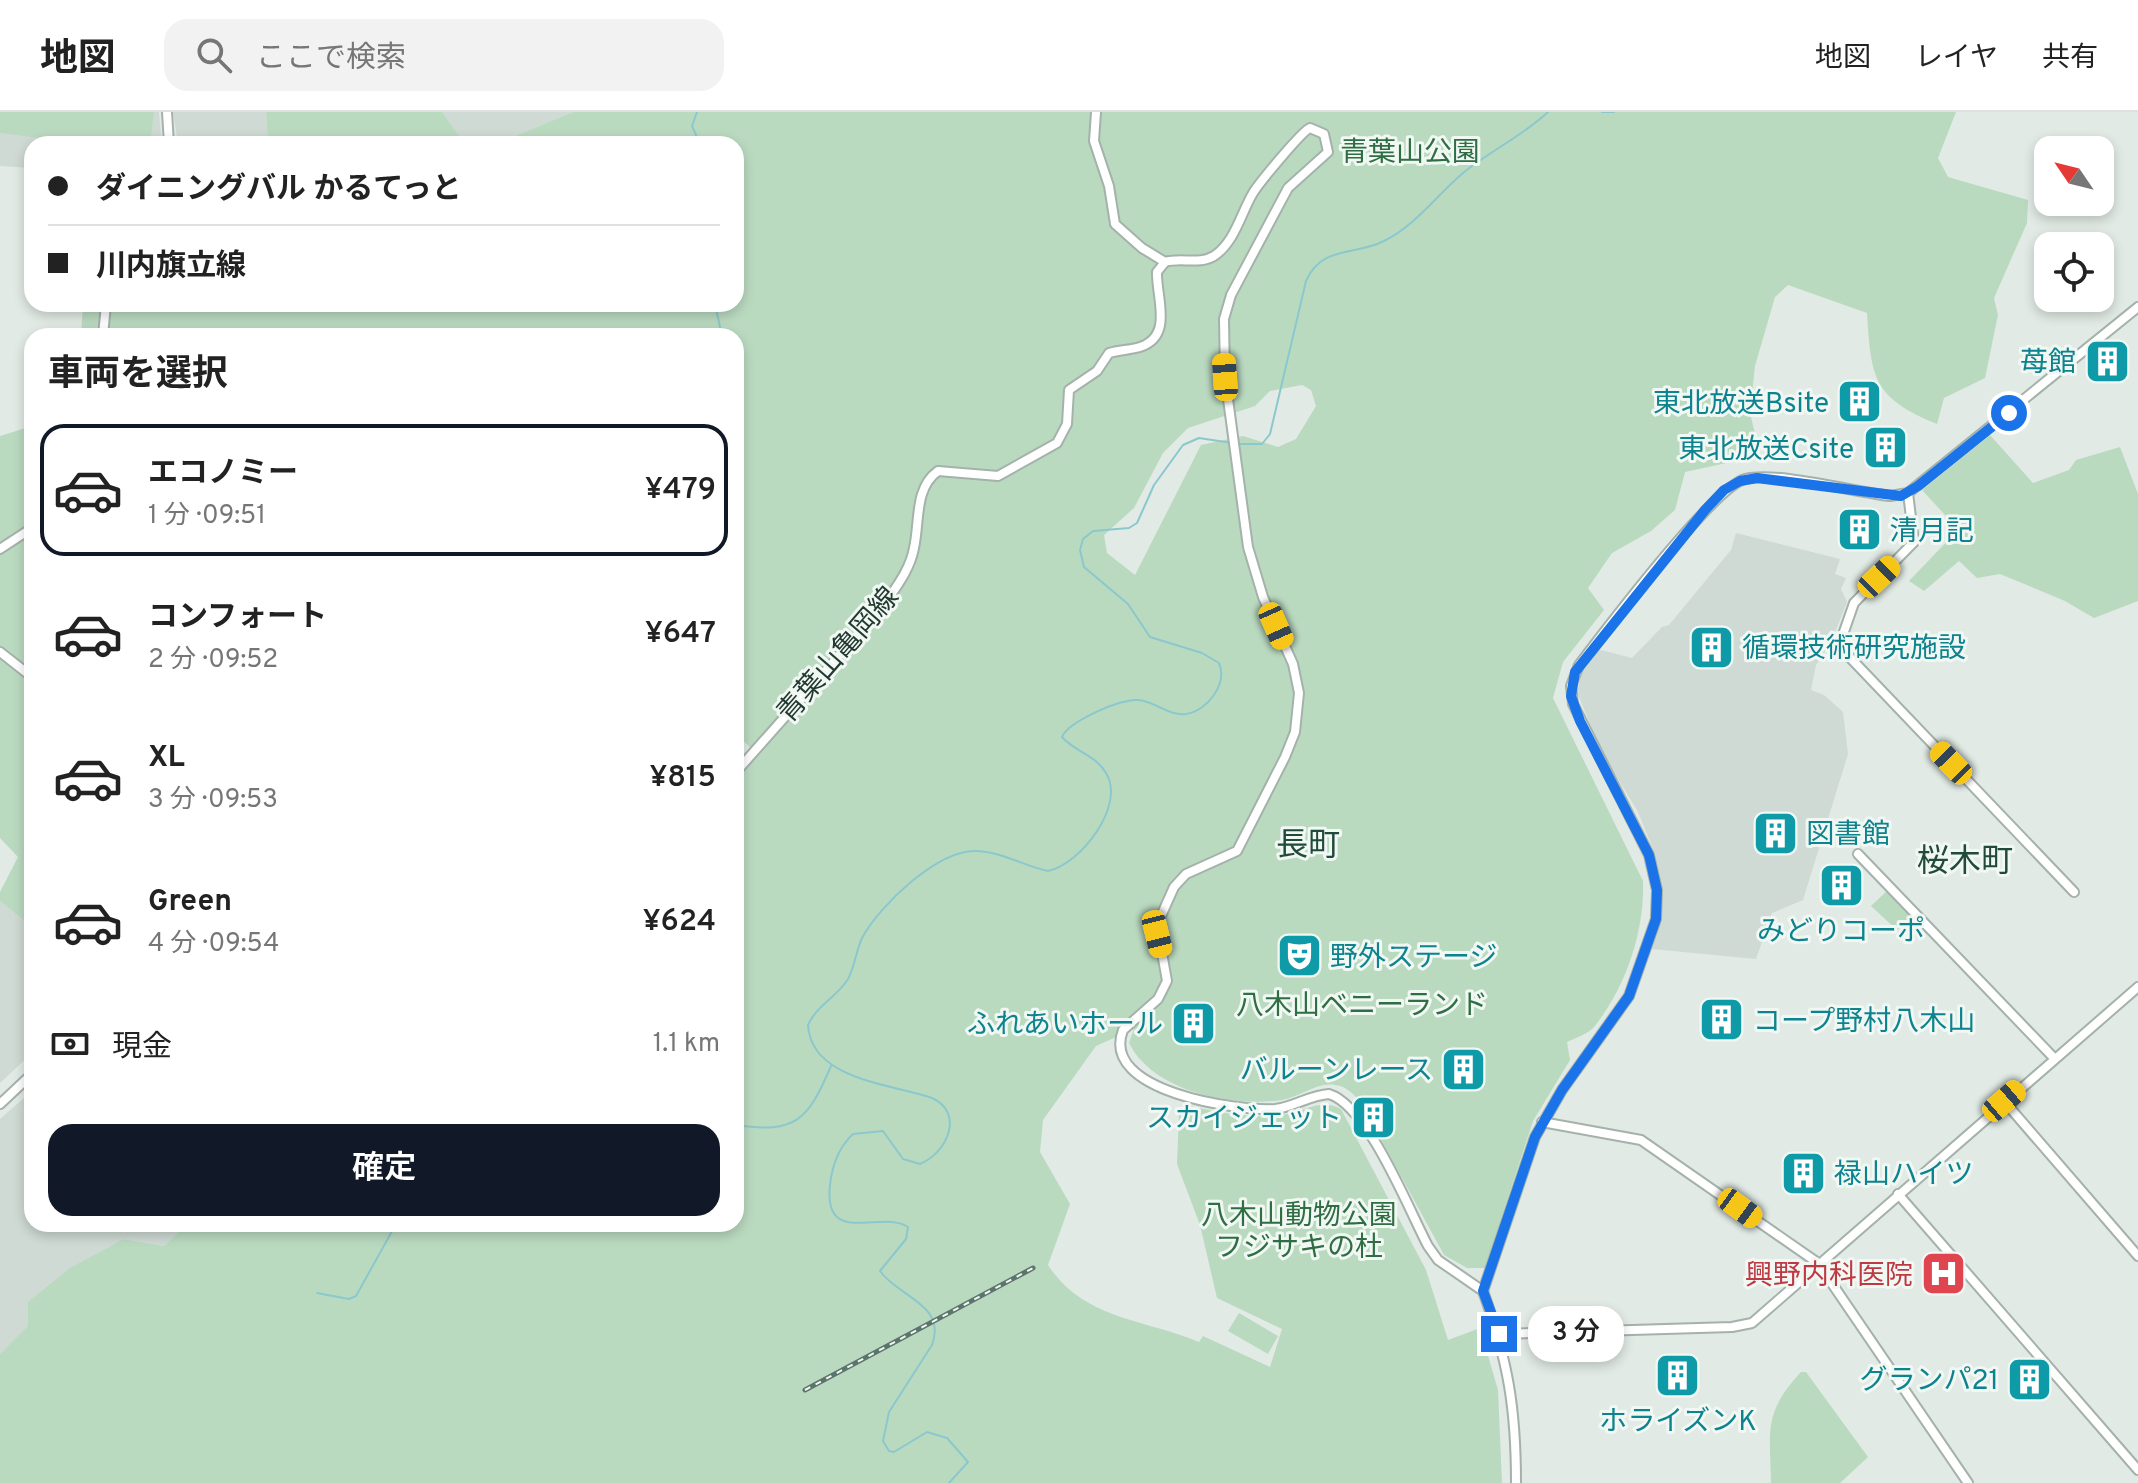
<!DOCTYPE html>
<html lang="ja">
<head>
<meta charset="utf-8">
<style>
  body { margin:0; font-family:Overpass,"Noto Sans JP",sans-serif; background:#f2f2f2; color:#222; height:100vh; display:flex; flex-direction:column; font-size:30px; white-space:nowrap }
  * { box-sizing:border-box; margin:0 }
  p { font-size:26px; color:#767676 }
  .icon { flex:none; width:44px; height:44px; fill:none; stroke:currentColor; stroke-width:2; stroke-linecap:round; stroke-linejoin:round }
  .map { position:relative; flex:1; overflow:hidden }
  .panel { position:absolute; left:24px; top:216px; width:720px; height:904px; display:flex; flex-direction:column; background:#fff; border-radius:24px; box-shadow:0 4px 12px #0003 }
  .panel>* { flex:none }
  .top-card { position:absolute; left:24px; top:24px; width:720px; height:176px; border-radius:24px; box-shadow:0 4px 12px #0003; display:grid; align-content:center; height:176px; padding:0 24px; background:#fff }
  .needle { width:52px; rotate:305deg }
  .tools { position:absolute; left:2034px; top:24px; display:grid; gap:16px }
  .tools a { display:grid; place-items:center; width:80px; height:80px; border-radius:16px; background:#fff; box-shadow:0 4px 12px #0003; font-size:40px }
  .end { position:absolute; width:36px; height:36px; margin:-18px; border:10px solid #1a73e8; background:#fff; box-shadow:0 0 0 4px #fff }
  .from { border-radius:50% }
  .bubble { position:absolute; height:56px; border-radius:24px; background:#fff; box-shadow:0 4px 12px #0003; font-size:26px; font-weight:600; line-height:56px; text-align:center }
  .car { position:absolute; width:24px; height:48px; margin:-24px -12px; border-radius:10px; box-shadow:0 0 6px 2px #0007; background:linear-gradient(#f5c518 24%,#345 0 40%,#f5c518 0 76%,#345 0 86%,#f5c518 0) }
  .top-card b { display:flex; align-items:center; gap:28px; height:76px; font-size:30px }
  .top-card b+b { border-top:2px solid #e0e0e0 }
  .top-card i { width:20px; height:20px; background:#222 }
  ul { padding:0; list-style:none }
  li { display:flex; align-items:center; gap:24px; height:132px; margin:0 16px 12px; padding:0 8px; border:4px solid transparent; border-radius:24px }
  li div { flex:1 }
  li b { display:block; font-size:30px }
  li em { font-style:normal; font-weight:600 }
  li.selected { border-color:#111827 }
  li>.icon { width:72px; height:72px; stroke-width:1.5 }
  h2 { padding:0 24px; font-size:36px; line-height:96px }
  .pay { display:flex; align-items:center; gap:20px; height:88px; padding:0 24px; font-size:30px }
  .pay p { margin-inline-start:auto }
  .cta { display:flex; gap:16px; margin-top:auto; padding:16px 24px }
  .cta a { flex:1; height:92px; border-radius:24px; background:#111827; color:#fff; font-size:32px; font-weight:600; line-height:92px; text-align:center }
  header { display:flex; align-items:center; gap:48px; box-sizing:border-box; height:112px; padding:0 40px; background:#fff; border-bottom:2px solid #e0e0e0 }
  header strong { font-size:38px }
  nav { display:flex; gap:44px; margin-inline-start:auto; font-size:28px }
  .search { width:560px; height:72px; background:#f2f2f2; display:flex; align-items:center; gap:20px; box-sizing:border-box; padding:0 28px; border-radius:24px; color:#767676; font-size:30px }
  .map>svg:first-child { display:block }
  .built { fill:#cfdad4 }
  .green { fill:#badac0; fill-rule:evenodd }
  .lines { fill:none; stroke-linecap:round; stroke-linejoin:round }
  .stream { stroke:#8bc8cd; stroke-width:2 }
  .minor-casing { stroke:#a4b2ab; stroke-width:12 }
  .minor { stroke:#fff; stroke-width:8 }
  .rail-casing { stroke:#5c756c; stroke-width:5 }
  .rail { stroke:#f1f7f3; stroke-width:2; stroke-dasharray:6; stroke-linecap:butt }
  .route { stroke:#1a73e8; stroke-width:10 }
  .labels { text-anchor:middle; stroke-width:6; stroke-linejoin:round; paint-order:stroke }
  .park-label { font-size:28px; fill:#2f6e42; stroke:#f1f7f3 }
  .culture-label { font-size:28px; fill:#0d838f; stroke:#f1f7f3; text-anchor:end }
  .street-label { font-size:28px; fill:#223a31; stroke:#f1f7f3 }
  .health-label { font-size:28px; fill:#be3a42; stroke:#f1f7f3; text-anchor:end }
  .quarter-label { font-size:32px; fill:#1f4a3c; stroke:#f1f7f3 }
</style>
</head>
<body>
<header>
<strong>地図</strong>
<div class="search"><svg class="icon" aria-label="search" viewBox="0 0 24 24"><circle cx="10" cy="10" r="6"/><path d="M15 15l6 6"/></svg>ここで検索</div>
<nav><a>地図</a><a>レイヤ</a><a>共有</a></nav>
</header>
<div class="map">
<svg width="2138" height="1371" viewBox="0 0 2138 1371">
  <rect width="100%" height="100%" fill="#e1eae5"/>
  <!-- built -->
  <g class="built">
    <path d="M0,0h159l3,32h-130v24l-32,-2z"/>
    <path d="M173,0h93l2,32h-90z"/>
    <path d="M442,0h131l-78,32h-30z"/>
    <path d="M1736,421l104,26 -5,15 11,4 -5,11 6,13 -16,40 -15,23 -5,25 13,5 19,17 5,42 -45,146 -31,13 -16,46 -104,-10 10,-34 -7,-61 -17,-42 -37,-61 -24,-59 6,-26 14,-17 35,9 30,-31 7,-2 62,-75z"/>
    <path d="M0,789l32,26v126l-32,30z"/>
    <path d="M32,979v133h155l-23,22 -40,-7 -124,115v-235z"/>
  </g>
  <!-- green -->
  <g class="green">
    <path d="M0,0h154l-4,32h-60l-90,-11z"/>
    <path d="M266,0h176l23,32h-197z"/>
    <path d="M573,0h1383l-18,46 10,19 80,23 -1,23 -33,75 4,17 -13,63 -41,20 -7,26c-64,-26 -66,-46 -70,-111l-79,-28 -13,12 -20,69 -5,47 6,25 -11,21 -60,13 -10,38 -24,21 -39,22 -24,35 16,22 -41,52 -10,36 90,183c2,49 -17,107 -49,146 -6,7 -19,11 -27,15l3,18 -37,61 -48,147h-18l-23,-13 -84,-154c-8,-8 -14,-15 -25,-16 -19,-3 -34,12 -53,15 -49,7 -129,-8 -153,-57l5,-14 -38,17 -53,74 -3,32 30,52 -22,61c36,55 97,54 151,77l4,-6 67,31 12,-38 -65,-31 -17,-73 -23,-61 2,-51 10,-7c30,6 62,13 93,9 21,-3 39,-17 59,-6l85,161 22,70 32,-12 18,62 4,93h-1502v-129l28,-28v-24l42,-34 54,-29 40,7 23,-22h549v-445l21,-25 -21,-20v-398h-655l2,-32h653v-160h-241zM1302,273l9,5 5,16 -20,33 -18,8 -35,-11 -42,9 -66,130 -28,-22 -3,-18 30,-27 29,-55 25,-25 67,-22 15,-15z"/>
    <path d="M32,314v501l-32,-26v-9l18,-35 -18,-19v-402z"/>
    <path d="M1990,323l43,48 36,-13 7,-10 44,-13 18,47v107l-44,17 -29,-17 -65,-27 -23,4 -18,-17 -35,30 -15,-10 45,-47 -8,-18 -24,-26z"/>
    <path d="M1888,778l24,26 -15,14 -26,-24z"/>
    <path d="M1239,1201l39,23 -10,18 -40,-23z"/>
    <path d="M1801,1260h5l62,85 -28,26h-69c-1,-53 -8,-70 30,-111z"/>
  </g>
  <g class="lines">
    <!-- stream -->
    <g class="stream">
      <path d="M697,0l-5,14 8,18"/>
      <path d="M1602,0h12"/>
      <path d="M715,192l7,32"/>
      <path d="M1239,332h23l8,-10 36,-153c16,-36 49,-25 78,-40 32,-16 53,-46 79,-68 28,-23 57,-35 85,-61"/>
      <path d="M736,1013c60,9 72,-5 95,-59"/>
      <path d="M577,1112h14"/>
      <path d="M317,1181l32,6 7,-3 40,-72"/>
      <path d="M949,1371l19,-21 -21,-24 -20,-6 -33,20 -5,-1 -6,-10 6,-29 43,-67c15,-41 -34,-48 -52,-74l26,-32 2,-12c-26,-18 -85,21 -78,-42 2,-19 9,-38 23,-51l30,-3 20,28 17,5c27,-11 45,-51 12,-66 -40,-14 -121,-18 -124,-73 9,-20 29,-28 40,-46 7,-13 8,-28 14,-41 17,-32 76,-89 115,-87 25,1 47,15 71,20 33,-7 78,-66 58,-98 -10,-18 -31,-21 -44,-36 6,-15 59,-39 76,-37 17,1 30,16 48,14 21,-3 42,-30 33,-51l-17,-10 -52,-16 -22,-33 -44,-37 -4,-17 3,-11 10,-8 36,-3 8,-5 17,-38 29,-40 16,-7 33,5"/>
    </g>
    <defs>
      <g id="minor">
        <path d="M167,0l2,32"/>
        <path d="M1096,0l-2,29 15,45 6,38 27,24 23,14"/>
        <path d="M1165,150c16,-5 34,3 49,-6 21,-14 27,-43 39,-63 6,-10 49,-62 57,-65l14,6 4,18 -40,36 -57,107 -7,24 1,58 23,170 15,50 30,67 6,29 -4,39 -10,25 -48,94 -51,23 -12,13 -17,38 10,56 -9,18 -35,31c-24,62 115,81 152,79 19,-2 35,-14 54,-15 39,12 79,114 99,152l10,14 45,31"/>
        <path d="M103,224l3,-32"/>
        <path d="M1908,381l6,49 -60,61 -15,43 235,246"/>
        <path d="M0,437l32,-21"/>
        <path d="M0,540l32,25"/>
        <path d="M736,660l148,-167c12,-18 26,-35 30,-57 6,-26 0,-60 24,-77l60,5 59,-33 10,-19 2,-34 28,-19 12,-18c10,-3 21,-3 31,-6 34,-11 16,-50 17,-75l8,-10"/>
        <path d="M1858,742l196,204"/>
        <path d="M2004,989l134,155"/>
        <path d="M0,992l32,-30"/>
        <path d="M1542,1010l99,18 177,123 150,220"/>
        <path d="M1898,1082l240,276"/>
        <path d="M1483,1179l52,-154 27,-47 67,-94 27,-77 1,-29 -8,-35 -76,-151 -2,-18 8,-21c25,-33 135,-178 166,-186 32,-8 109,13 145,17l18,-3 230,-186"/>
        <path d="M1483,1179c25,70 33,117 33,192"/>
        <path d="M1499,1222l233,-7 20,-4 386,-336"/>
      </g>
    </defs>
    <!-- minor casing -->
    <use href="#minor" class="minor-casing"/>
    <!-- minor -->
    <use href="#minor" class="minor"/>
    <defs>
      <path id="rail" d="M805,1278l228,-122"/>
    </defs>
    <!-- rail casing -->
    <use href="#rail" class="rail-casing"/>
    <!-- rail -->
    <use href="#rail" class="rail"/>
  </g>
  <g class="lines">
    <!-- route -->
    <path class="route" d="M1499,1222l-16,-43 52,-154 27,-47 67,-94 27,-77 1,-29 -8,-35 -69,-134 -9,-25 4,-24 130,-162 19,-20 16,-9 17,-3 144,18 17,-10 91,-73"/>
  </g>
  <!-- icons -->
  <defs>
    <symbol id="building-square" viewBox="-11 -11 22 22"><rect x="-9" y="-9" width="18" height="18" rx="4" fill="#0f9aa8" stroke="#f1f7f3"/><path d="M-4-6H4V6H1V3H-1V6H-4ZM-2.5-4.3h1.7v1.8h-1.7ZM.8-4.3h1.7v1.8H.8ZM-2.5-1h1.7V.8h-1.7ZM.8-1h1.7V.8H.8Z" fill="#fff"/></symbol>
    <symbol id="theatre-square" viewBox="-11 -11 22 22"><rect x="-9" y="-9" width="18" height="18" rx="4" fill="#0f9aa8" stroke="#f1f7f3"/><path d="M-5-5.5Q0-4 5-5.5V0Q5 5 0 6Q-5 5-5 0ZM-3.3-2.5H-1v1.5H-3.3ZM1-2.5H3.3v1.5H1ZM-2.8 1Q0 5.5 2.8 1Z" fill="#fff"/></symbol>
    <symbol id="hospital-square" viewBox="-11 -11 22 22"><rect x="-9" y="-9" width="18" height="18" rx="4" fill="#e0444e" stroke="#f1f7f3"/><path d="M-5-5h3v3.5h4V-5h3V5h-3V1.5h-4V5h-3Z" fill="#fff"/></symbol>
  </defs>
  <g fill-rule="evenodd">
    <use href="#building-square" x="2082" y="224" width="51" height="51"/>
    <use href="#building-square" x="1834" y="264" width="51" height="51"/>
    <use href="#building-square" x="1860" y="310" width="51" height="51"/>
    <use href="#building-square" x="1834" y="392" width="51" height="51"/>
    <use href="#building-square" x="1686" y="510" width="51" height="51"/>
    <use href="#building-square" x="1750" y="696" width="51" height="51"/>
    <use href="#building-square" x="1816" y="748" width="51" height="51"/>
    <use href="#theatre-square" x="1274" y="818" width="51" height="51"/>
    <use href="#building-square" x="1696" y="882" width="51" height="51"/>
    <use href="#building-square" x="1168" y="886" width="51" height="51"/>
    <use href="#building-square" x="1438" y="932" width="51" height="51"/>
    <use href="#building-square" x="1348" y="980" width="51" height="51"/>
    <use href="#building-square" x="1778" y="1036" width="51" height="51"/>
    <use href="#hospital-square" x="1918" y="1136" width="51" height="51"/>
    <use href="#building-square" x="1652" y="1238" width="51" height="51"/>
    <use href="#building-square" x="2004" y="1242" width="51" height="51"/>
  </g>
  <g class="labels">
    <!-- park labels -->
    <g class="park-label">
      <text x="1410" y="49">青葉山公園</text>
      <text x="1362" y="902">八木山ベニーランド</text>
      <text x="1299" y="1112">八木山動物公園<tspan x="1299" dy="32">フジサキの杜</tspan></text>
    </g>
    <!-- culture labels -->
    <g class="culture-label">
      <text x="2076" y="259">苺館</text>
      <text x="1829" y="300">東北放送Bsite</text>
      <text x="1854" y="346">東北放送Csite</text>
      <text x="1890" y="428" text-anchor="start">清月記</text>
      <text x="1742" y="545" text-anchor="start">循環技術研究施設</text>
      <text x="1806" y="731" text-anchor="start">図書館</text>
      <text x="1841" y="828" text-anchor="middle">みどりコーポ</text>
      <text x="1330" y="854" text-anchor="start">野外ステージ</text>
      <text x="1753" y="918" text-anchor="start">コープ野村八木山</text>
      <text x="1163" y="921">ふれあいホール</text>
      <text x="1433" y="967">バルーンレース</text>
      <text x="1342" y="1015">スカイジェット</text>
      <text x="1834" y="1071" text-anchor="start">禄山ハイツ</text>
      <text x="1999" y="1277">グランパ21</text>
      <text x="1678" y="1318" text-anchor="middle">ホライズンK</text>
    </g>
    <!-- street labels -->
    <g class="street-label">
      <text transform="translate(837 542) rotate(-49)" y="10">青葉山亀岡線</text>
    </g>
    <!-- health labels -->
    <g class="health-label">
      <text x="1913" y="1172">興野内科医院</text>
    </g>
    <!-- quarter labels -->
    <g class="quarter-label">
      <text x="1308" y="743">長町</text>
      <text x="1965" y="759">桜木町</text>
    </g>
  </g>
</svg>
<div class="tools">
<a><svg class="needle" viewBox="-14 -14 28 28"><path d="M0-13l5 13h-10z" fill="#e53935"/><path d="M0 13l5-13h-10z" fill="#767676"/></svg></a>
<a><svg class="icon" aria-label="locate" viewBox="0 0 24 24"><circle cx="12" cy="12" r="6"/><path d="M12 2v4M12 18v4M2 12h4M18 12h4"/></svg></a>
</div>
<i class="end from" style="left:2009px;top:301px"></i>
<i class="end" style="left:1499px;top:1222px"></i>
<div class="bubble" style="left:1528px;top:1194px;width:96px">3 分</div>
<i class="car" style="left:1225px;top:265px;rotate:356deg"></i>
<i class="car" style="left:1879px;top:465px;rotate:46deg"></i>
<i class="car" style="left:1276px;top:514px;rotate:156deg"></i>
<i class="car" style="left:1951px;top:651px;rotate:316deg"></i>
<i class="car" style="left:1157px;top:822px;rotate:166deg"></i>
<i class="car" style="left:2004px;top:989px;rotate:49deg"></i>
<i class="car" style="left:1740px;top:1096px;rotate:126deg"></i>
<div class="top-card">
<b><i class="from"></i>ダイニングバル かるてっと</b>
<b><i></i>川内旗立線</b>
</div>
<section class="panel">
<h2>車両を選択</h2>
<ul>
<li class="selected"><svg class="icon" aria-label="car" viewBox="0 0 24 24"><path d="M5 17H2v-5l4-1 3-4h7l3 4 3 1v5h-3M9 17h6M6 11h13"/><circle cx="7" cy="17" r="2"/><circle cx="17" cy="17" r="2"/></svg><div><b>エコノミー</b><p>1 分 · 09:51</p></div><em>¥479</em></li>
<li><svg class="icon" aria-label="car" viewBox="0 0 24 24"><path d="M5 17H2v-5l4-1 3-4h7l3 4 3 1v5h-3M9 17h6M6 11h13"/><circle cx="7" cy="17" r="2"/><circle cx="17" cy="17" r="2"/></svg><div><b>コンフォート</b><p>2 分 · 09:52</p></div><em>¥647</em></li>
<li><svg class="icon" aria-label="car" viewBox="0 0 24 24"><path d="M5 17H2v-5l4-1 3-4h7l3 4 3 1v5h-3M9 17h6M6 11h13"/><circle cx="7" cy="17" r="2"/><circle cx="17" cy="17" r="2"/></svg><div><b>XL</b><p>3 分 · 09:53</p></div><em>¥815</em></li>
<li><svg class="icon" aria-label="car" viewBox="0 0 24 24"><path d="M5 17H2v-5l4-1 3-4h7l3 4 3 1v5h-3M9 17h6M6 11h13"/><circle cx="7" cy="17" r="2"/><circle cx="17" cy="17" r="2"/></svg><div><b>Green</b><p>4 分 · 09:54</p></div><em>¥624</em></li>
</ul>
<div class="pay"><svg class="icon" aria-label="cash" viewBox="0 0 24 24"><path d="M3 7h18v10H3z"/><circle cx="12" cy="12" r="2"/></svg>現金<p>1.1 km</p></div>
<div class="cta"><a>確定</a></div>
</section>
</div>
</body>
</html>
